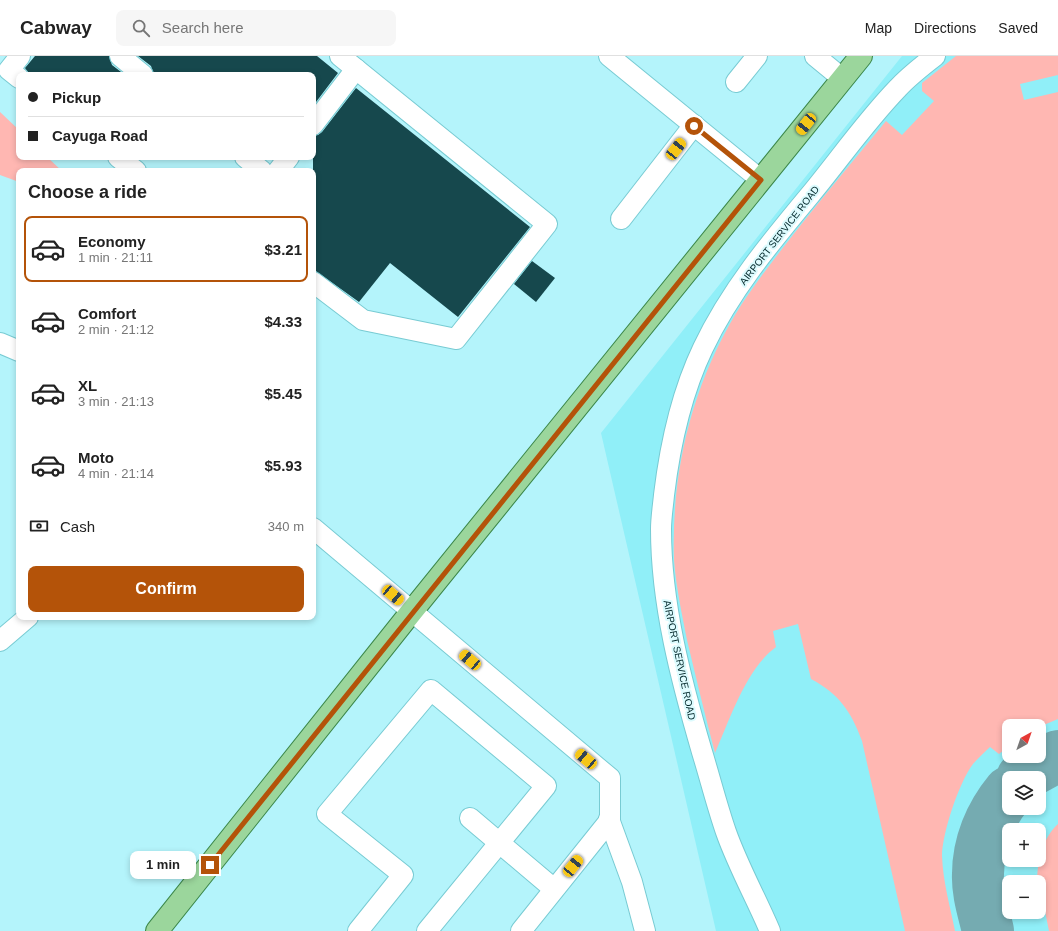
<!DOCTYPE html>
<html lang="en">
<head>
<meta charset="utf-8">
<style>
  body { margin:0; font-family:Arial,sans-serif; background:#f6f6f6; color:#222; height:100vh; display:flex; flex-direction:column; font-size:15px; white-space:nowrap }
  * { box-sizing:border-box; margin:0 }
  p { font-size:13px; color:#767676 }
  .icon { flex:none; width:22px; height:22px; fill:none; stroke:currentColor; stroke-width:2; stroke-linecap:round; stroke-linejoin:round }
  .map { position:relative; flex:1; overflow:hidden }
  .drawer { position:absolute; left:16px; top:112px; width:300px; height:452px; display:flex; flex-direction:column; background:#fff; border-radius:8px; box-shadow:0 2px 6px #0003 }
  .drawer>* { flex:none }
  .hud { position:absolute; left:16px; top:16px; width:300px; height:88px; border-radius:8px; box-shadow:0 2px 6px #0003; display:grid; align-content:center; height:88px; padding:0 12px; background:#fff }
  .needle { width:26px; rotate:40deg }
  .tools { position:absolute; left:1002px; top:663px; display:grid; gap:8px }
  .tools a { display:grid; place-items:center; width:44px; height:44px; border-radius:8px; background:#fff; box-shadow:0 2px 6px #0003; font-size:20px }
  .end { position:absolute; width:18px; height:18px; margin:-9px; border:5px solid #b45309; background:#fff; box-shadow:0 0 0 2px #fff }
  .from { border-radius:50% }
  .bubble { position:absolute; height:28px; border-radius:8px; background:#fff; box-shadow:0 2px 6px #0003; font-size:13px; font-weight:800; line-height:28px; text-align:center }
  .car { position:absolute; width:12px; height:24px; margin:-12px -6px; border-radius:5px; box-shadow:0 0 3px 1px #0007; background:linear-gradient(#f5c518 24%,#345 0 40%,#f5c518 0 76%,#345 0 86%,#f5c518 0) }
  .hud b { display:flex; align-items:center; gap:14px; height:38px; font-size:15px }
  .hud b+b { border-top:1px solid #e0e0e0 }
  .hud i { width:10px; height:10px; background:#222 }
  ul { padding:0; list-style:none }
  li { display:flex; align-items:center; gap:12px; height:66px; margin:0 8px 6px; padding:0 4px; border:2px solid transparent; border-radius:8px }
  li div { flex:1 }
  li b { display:block; font-size:15px }
  li em { font-style:normal; font-weight:800 }
  li.current { border-color:#b45309 }
  li>.icon { width:36px; height:36px; stroke-width:1.5 }
  h2 { padding:0 12px; font-size:18px; line-height:48px }
  .pay { display:flex; align-items:center; gap:10px; height:44px; padding:0 12px; font-size:15px }
  .pay p { margin-inline-start:auto }
  .cta { display:flex; gap:8px; margin-top:auto; padding:8px 12px }
  .cta a { flex:1; height:46px; border-radius:8px; background:#b45309; color:#fff; font-size:16px; font-weight:800; line-height:46px; text-align:center }
  header { display:flex; align-items:center; gap:24px; box-sizing:border-box; height:56px; padding:0 20px; background:#fff; border-bottom:1px solid #e0e0e0 }
  header strong { font-size:19px }
  nav { display:flex; gap:22px; margin-inline-start:auto; font-size:14px }
  .search { width:280px; height:36px; background:#f6f6f6; display:flex; align-items:center; gap:10px; box-sizing:border-box; padding:0 14px; border-radius:8px; color:#767676; font-size:15px }
  .map>svg:first-child { display:block }
  .built { fill:#90eff8; fill-rule:evenodd }
  .green { fill:#ffb7b2 }
  .lines { fill:none; stroke-linecap:round; stroke-linejoin:round }
  .taxiway { stroke:#75abb1; stroke-width:52 }
  .building { fill:#16484d }
  .minor-casing { stroke:#78cbd3; stroke-width:22 }
  .major-casing { stroke:#3b8749; stroke-width:24 }
  .minor { stroke:#fff; stroke-width:20 }
  .major { stroke:#9bd69c; stroke-width:22 }
  .route { stroke:#b45309; stroke-width:5 }
  .labels { text-anchor:middle; stroke-width:4; stroke-linejoin:round; paint-order:stroke }
  .street-label { font-size:10px; fill:#02272a; stroke:#dcfbfe }
</style>
</head>
<body>
<header>
<strong>Cabway</strong>
<div class="search"><svg class="icon" aria-label="search" viewBox="0 0 24 24"><circle cx="10" cy="10" r="6"/><path d="M15 15l6 6"/></svg>Search here</div>
<nav><a>Map</a><a>Directions</a><a>Saved</a></nav>
</header>
<div class="map">
<svg width="1058" height="875" viewBox="0 0 1058 875">
  <rect width="100%" height="100%" fill="#b4f4fb"/>
  <!-- built -->
  <path class="built" d="M902,0h156v875h-342l-115,-498zM1009,670h30v30h-30zM1009,722h30v30h-30zM1009,774h30v30h-30zM1009,826h30v30h-30z"/>
  <!-- green -->
  <g class="green">
    <path d="M956,0h102v19l-38,9 4,16 34,-8v627l-19,8 -30,-1v20l-10,8 -9,-7c-6,6 -12,11 -17,17 -14,18 -31,70 -31,92 1,26 8,50 13,75h-50l-43,-190c-11,-30 -23,-47 -51,-62l-13,-55 -25,7 3,16c-30,22 -46,72 -61,106 -10,-38 -19,-75 -28,-113 -5,-26 -11,-53 -13,-80 -3,-86 17,-171 61,-245 14,-23 30,-44 47,-66 33,-43 69,-85 104,-128l16,14 32,-34 -12,-10v-8z"/>
    <path d="M0,56l19,18v27h28l15,14h-43v11l-19,-7z"/>
    <path d="M1058,768v107h-9l-10,-49 -2,-2c1,-21 5,-41 21,-56z"/>
  </g>
  <g class="lines">
    <!-- taxiway -->
    <g class="taxiway">
      <path d="M1022,722l10,-8 26,-14"/>
      <path d="M988,875c-4,-18 -11,-38 -10,-57 0,-30 12,-59 31,-82"/>
    </g>
  </g>
  <!-- building -->
  <g class="building">
    <path d="M35,0h74l3,9 13,10h-95l-5,-7z"/>
    <path d="M138,0h179l21,17 -25,33v-31h-159l-3,-9z"/>
    <path d="M356,32l174,139 -72,90 -68,-54 -31,39 -46,-33v-133l5,-1 4,-3z"/>
    <path d="M532,205l23,17 -19,24 -22,-18z"/>
  </g>
  <g class="lines">
    <defs>
      <g id="minor">
        <path d="M120,0l23,19"/>
        <path d="M609,0l152,124"/>
        <path d="M815,0l28,23"/>
        <path d="M19,22l-10,-8 11,-14"/>
        <path d="M736,26l21,-26"/>
        <path d="M313,69l43,-56"/>
        <path d="M118,101l18,14"/>
        <path d="M245,101l17,14"/>
        <path d="M278,115l11,-14"/>
        <path d="M621,163l73,-94"/>
        <path d="M313,226l50,38 93,19 91,-115 -207,-168"/>
        <path d="M0,287l19,8"/>
        <path d="M313,472l297,250v42l-89,111"/>
        <path d="M0,585l28,-24"/>
        <path d="M470,762l84,71"/>
        <path d="M609,763l23,63 13,49"/>
        <path d="M358,875l45,-56 -76,-61 104,-124 115,96 -119,145"/>
        <path d="M770,875c-14,-33 -32,-65 -44,-99 -9,-26 -16,-54 -24,-80 -21,-72 -41,-148 -41,-223 0,-11 2,-23 3,-34 6,-50 17,-101 39,-147 27,-57 67,-105 107,-153 29,-35 56,-74 88,-107 11,-12 24,-22 37,-32"/>
      </g>
      <path id="major" d="M157,875l255,-320 449,-555"/>
    </defs>
    <!-- minor casing -->
    <use href="#minor" class="minor-casing"/>
    <!-- major casing -->
    <use href="#major" class="major-casing"/>
    <!-- minor -->
    <use href="#minor" class="minor"/>
    <!-- major -->
    <use href="#major" class="major"/>
  </g>
  <g class="lines">
    <!-- route -->
    <path class="route" d="M210,809l551,-685 -67,-54"/>
  </g>
  <g class="labels">
    <!-- street labels -->
    <g class="street-label">
      <text transform="translate(779 179) rotate(-52)" y="4">AIRPORT SERVICE ROAD</text>
      <text transform="translate(680 604) rotate(78)" y="4">AIRPORT SERVICE ROAD</text>
    </g>
  </g>
</svg>
<div class="tools">
<a><svg class="needle" viewBox="-14 -14 28 28"><path d="M0-13l5 13h-10z" fill="#e53935"/><path d="M0 13l5-13h-10z" fill="#767676"/></svg></a>
<a><svg class="icon" aria-label="layers" viewBox="0 0 24 24"><path d="M12 4l9 5-9 5-9-5zM3 14l9 5 9-5"/></svg></a>
<a>+</a>
<a>−</a>
</div>
<i class="end from" style="left:694px;top:70px"></i>
<i class="end" style="left:210px;top:809px"></i>
<div class="bubble" style="left:130px;top:795px;width:66px">1 min</div>
<i class="car" style="left:806px;top:68px;rotate:219deg"></i>
<i class="car" style="left:676px;top:93px;rotate:38deg"></i>
<i class="car" style="left:393px;top:539px;rotate:130deg"></i>
<i class="car" style="left:470px;top:604px;rotate:310deg"></i>
<i class="car" style="left:586px;top:703px;rotate:310deg"></i>
<i class="car" style="left:573px;top:810px;rotate:39deg"></i>
<div class="hud">
<b><i class="from"></i>Pickup</b>
<b><i></i>Cayuga Road</b>
</div>
<section class="drawer">
<h2>Choose a ride</h2>
<ul>
<li class="current"><svg class="icon" aria-label="car" viewBox="0 0 24 24"><path d="M5 17H2v-5l4-1 3-4h7l3 4 3 1v5h-3M9 17h6M6 11h13"/><circle cx="7" cy="17" r="2"/><circle cx="17" cy="17" r="2"/></svg><div><b>Economy</b><p>1 min · 21:11</p></div><em>$3.21</em></li>
<li><svg class="icon" aria-label="car" viewBox="0 0 24 24"><path d="M5 17H2v-5l4-1 3-4h7l3 4 3 1v5h-3M9 17h6M6 11h13"/><circle cx="7" cy="17" r="2"/><circle cx="17" cy="17" r="2"/></svg><div><b>Comfort</b><p>2 min · 21:12</p></div><em>$4.33</em></li>
<li><svg class="icon" aria-label="car" viewBox="0 0 24 24"><path d="M5 17H2v-5l4-1 3-4h7l3 4 3 1v5h-3M9 17h6M6 11h13"/><circle cx="7" cy="17" r="2"/><circle cx="17" cy="17" r="2"/></svg><div><b>XL</b><p>3 min · 21:13</p></div><em>$5.45</em></li>
<li><svg class="icon" aria-label="car" viewBox="0 0 24 24"><path d="M5 17H2v-5l4-1 3-4h7l3 4 3 1v5h-3M9 17h6M6 11h13"/><circle cx="7" cy="17" r="2"/><circle cx="17" cy="17" r="2"/></svg><div><b>Moto</b><p>4 min · 21:14</p></div><em>$5.93</em></li>
</ul>
<div class="pay"><svg class="icon" aria-label="cash" viewBox="0 0 24 24"><path d="M3 7h18v10H3z"/><circle cx="12" cy="12" r="2"/></svg>Cash<p>340 m</p></div>
<div class="cta"><a>Confirm</a></div>
</section>
</div>
</body>
</html>
